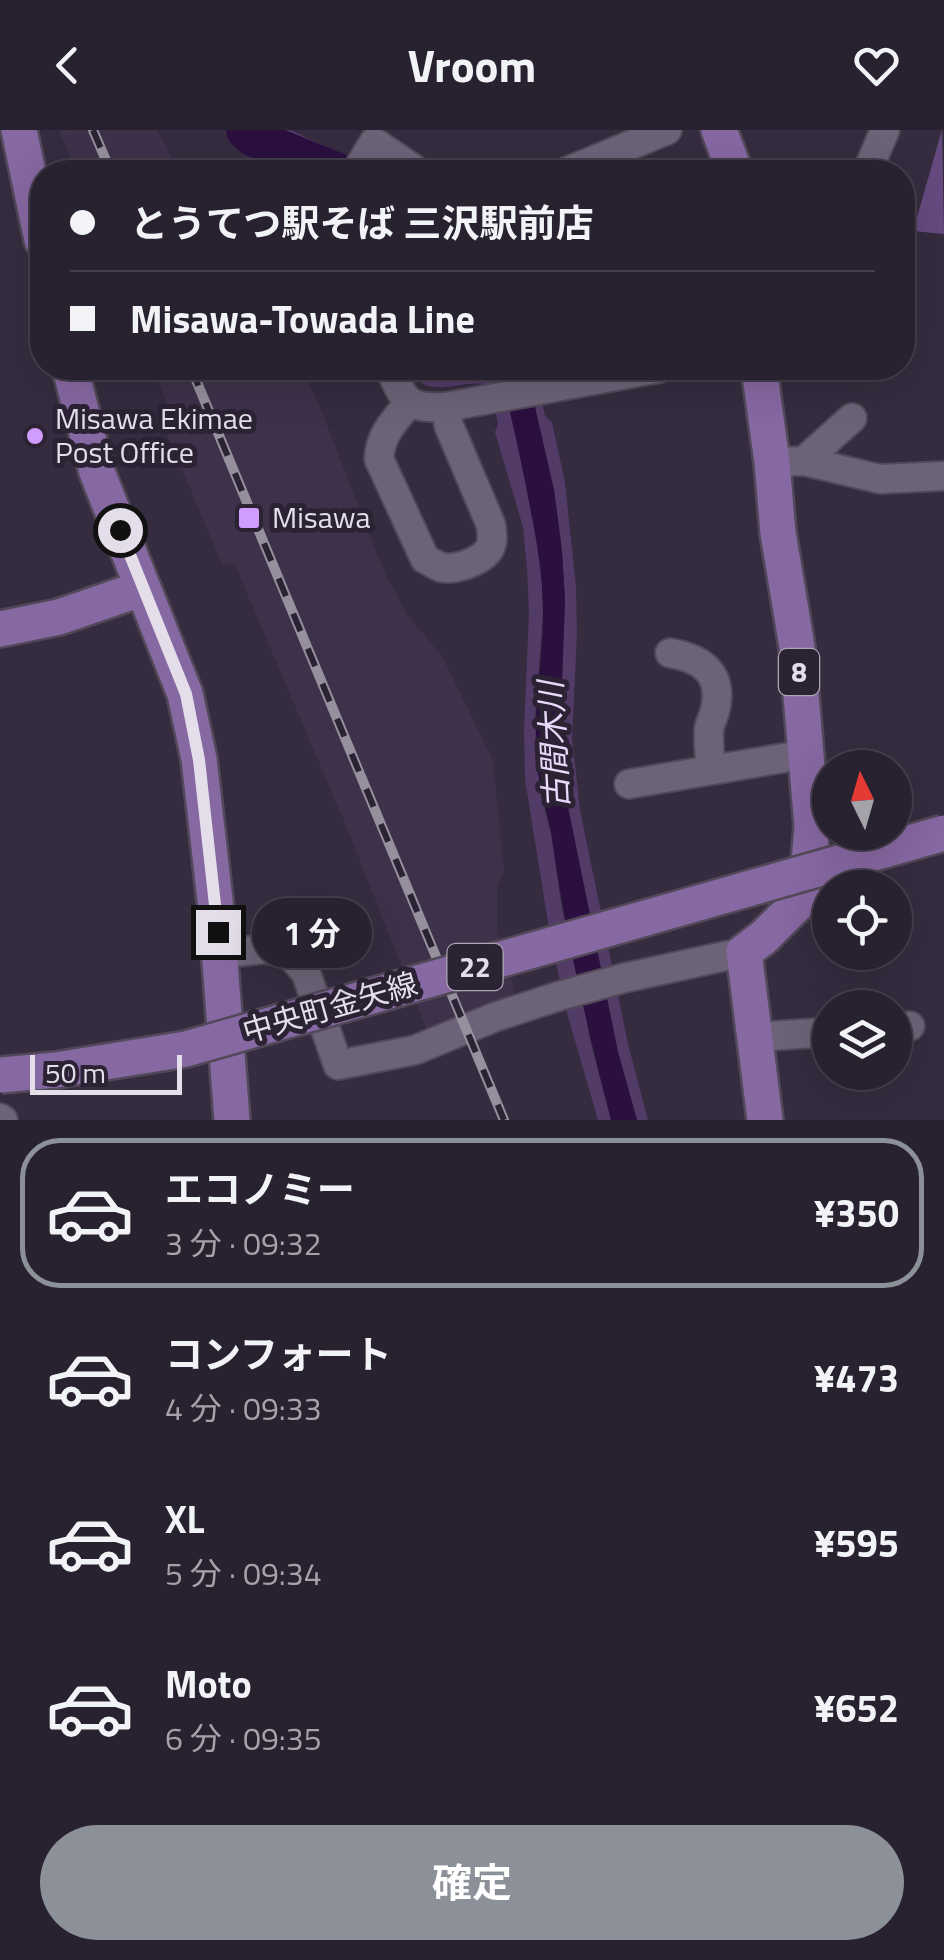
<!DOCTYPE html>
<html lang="ja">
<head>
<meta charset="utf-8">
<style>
  body { margin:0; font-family:"Titillium Web","Noto Sans JP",sans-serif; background:#342e3b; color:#f1f3f6; height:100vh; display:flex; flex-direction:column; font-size:38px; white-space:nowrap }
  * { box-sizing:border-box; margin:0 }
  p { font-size:32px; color:#a5a3aa }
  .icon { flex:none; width:55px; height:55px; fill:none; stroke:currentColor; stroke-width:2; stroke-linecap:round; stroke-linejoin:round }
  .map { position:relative; height:990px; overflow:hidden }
  .side { display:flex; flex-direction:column; background:#28212f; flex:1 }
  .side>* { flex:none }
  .guide { position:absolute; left:30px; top:30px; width:885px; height:220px; border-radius:40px; box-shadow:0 10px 40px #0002,0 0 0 2px #443e4b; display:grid; align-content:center; height:220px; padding:0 40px; background:#28212f }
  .needle { width:65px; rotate:355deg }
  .controls { position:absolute; left:812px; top:620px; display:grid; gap:20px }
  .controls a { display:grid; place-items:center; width:100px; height:100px; border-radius:50%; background:#28212f; box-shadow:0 10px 40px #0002,0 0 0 2px #443e4b; font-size:50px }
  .scale { position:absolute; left:30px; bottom:25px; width:152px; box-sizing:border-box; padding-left:10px; border:5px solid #e4deea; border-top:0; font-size:28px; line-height:35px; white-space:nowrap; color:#e4deea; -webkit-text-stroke:8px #2b2234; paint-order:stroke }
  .end { position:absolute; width:45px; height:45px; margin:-22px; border:12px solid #e4deea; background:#111; box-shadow:0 0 0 5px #111 }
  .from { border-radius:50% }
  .bubble { position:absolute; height:70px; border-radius:35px; background:#28212f; box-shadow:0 10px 40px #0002,0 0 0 2px #443e4b; font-size:32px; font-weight:700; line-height:70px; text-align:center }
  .guide b { display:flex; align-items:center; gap:35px; height:95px; font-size:38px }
  .guide b+b { border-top:2px solid #443e4b }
  .guide i { width:25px; height:25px; background:#f1f3f6 }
  ul { padding:18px 0 0; list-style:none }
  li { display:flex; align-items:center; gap:30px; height:150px; margin:0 20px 15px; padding:0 20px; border:5px solid transparent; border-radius:40px }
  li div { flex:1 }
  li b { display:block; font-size:38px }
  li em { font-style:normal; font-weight:700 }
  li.active { border-color:#8c9099 }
  li>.icon { width:90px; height:90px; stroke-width:1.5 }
  .button { display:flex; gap:20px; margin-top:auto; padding:20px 40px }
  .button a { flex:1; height:115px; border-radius:60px; background:#8c9099; color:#fff; font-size:40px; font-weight:700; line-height:115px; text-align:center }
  header { display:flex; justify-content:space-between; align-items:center; height:130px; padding:0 40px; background:#28212f; font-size:45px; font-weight:700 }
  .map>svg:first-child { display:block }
  .built { fill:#3e314a }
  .green { fill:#533b68 }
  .forest { fill:#654a7f }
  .water { fill:#2b103f }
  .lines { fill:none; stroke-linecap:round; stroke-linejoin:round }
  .river { stroke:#2b103f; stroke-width:38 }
  .minor-casing { stroke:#514958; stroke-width:32 }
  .major-casing { stroke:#514958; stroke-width:40 }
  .minor { stroke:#6d6378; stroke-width:28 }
  .major { stroke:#8668a2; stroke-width:35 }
  .rail-casing { stroke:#968f9e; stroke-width:10 }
  .rail { stroke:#2b2234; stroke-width:6; stroke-dasharray:19; stroke-linecap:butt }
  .major-bridge-casing { stroke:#514958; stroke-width:40; stroke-linecap:butt }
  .major-bridge { stroke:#8668a2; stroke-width:35 }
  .route { stroke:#e4deea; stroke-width:12 }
  .poi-dot { fill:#d09dff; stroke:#2b2234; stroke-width:4 }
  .labels { text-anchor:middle; stroke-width:10; stroke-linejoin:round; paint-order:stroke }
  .shield { fill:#2b2234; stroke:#aca6b3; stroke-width:2.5 }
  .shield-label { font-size:28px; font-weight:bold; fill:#e4deea }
  .poi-label { font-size:30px; fill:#e4deea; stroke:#2b2234; text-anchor:start }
  .street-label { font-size:30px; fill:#e4deea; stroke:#2b2234 }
  .water-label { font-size:32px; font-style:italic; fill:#e9d9fa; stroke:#2b2234 }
</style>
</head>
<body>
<header><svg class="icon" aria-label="back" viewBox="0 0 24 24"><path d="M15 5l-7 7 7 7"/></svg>Vroom<svg class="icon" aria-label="heart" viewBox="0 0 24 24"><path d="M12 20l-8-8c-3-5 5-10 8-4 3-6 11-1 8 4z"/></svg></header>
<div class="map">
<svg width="944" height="990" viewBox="0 0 944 990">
  <rect width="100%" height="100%" fill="#352c3f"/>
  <!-- built -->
  <g class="built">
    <path d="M59,0h98l23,42h-104z"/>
    <path d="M153,238h149l20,44 60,155 25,48 35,41 51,104 11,112 -7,14v43l20,70 -88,37 -82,-208 -113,-265 -11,3 -61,-144 10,-6z"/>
  </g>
  <!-- green -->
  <g class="green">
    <path d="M257,0h34l45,22 5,7 30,13 8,-2 5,2h-25l-44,-14 -14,-9 -46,-17z"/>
    <path d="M250,9l35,15 32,18h-40l-36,-22z"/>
    <path d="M410,238h89l16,62 26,131 2,54 -8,102 5,74 11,43 11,75 23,96 4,31 22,84h-13l-31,-107 -17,-78 -25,-156 -1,-49 5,-115 -2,-46 -4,-42 -28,-95 3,-8 -8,-39c-31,-8 -64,19 -80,-17z"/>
    <path d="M526,238h12l1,4 -3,4 9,40 7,6 13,61 11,104 1,46 -5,106 8,71 48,234 20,76h-11l-19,-68 -59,-289 6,-163 -3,-49 -8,-61z"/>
  </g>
  <!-- forest -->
  <path class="forest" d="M942,0l2,104 -31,-3z"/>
  <!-- water -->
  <g class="water">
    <path d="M255,2l40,11 20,15 44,14h-42l-32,-18 -35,-15z"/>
    <path d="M499,238h27l28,122 8,61 3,49 -6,163 59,289 19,68h-26c-24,-93 -46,-187 -59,-282 -4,-25 -13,-48 -15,-74 -5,-51 6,-100 6,-151 0,-44 -9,-85 -17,-127 -8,-40 -17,-79 -27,-118z"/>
  </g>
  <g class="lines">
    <!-- river -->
    <path class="river" d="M245,0l7,7 86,35"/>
    <defs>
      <g id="minor">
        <path d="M356,42l18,-30 44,30"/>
        <path d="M566,42l101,-42"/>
        <path d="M867,42l18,-42"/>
        <path d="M390,238c14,33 17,41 56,39l214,-39"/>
        <path d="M409,273c-15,18 -29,32 -30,56l46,100c4,2 11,6 15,8 14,4 39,-5 48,-16 6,-8 4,-17 3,-26l-42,-99 -3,-19"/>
        <path d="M804,331l48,-43"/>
        <path d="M772,332l32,-1 76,18 64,-3"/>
        <path d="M670,523c30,5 52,19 46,53 -1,8 -6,16 -7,23 -1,13 1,28 2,41"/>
        <path d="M629,654l178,-30"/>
        <path d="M220,824l44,-5 19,2 10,7 13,15 32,92 77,-15 80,-33 64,-21 65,-18 120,-26"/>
        <path d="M895,897l15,-1"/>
        <path d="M755,907l75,-5"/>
        <path d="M0,988l3,2"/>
      </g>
      <g id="major">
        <path d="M19,0l23,110"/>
        <path d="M719,0l16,42"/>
        <path d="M70,238l27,104 88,222 14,65 17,150 16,211"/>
        <path d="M759,238l13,94 6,71 19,114 15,180 -5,58 -9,18 -34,34 -20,15 21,168"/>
        <path d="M0,499l59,-12 84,-29"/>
      </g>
    </defs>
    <!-- minor casing -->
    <use href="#minor" class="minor-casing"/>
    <!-- major casing -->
    <use href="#major" class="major-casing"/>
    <!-- minor -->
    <use href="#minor" class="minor"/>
    <!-- major -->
    <use href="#major" class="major"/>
    <defs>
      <g id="rail">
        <path d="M93,0l18,42"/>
        <path d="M191,238l313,752"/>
      </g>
    </defs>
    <!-- rail casing -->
    <use href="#rail" class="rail-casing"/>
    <!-- rail -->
    <use href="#rail" class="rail"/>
    <defs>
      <path id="major-bridge" d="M0,945l56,-5 130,-21 758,-216"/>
    </defs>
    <!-- major-bridge casing -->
    <use href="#major-bridge" class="major-bridge-casing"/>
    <!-- major-bridge -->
    <use href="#major-bridge" class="major-bridge"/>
  </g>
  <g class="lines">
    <!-- route -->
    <path class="route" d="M120,400l66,164 13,66 19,172"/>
  </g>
  <!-- markers -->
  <g class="poi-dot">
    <circle cx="35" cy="306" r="10"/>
    <rect x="237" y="376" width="24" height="24" rx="5"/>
  </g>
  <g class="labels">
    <!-- shield labels -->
    <g class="shield">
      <rect x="779" y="519" width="40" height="46" rx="8"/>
      <rect x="447.5" y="814" width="55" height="46" rx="8"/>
    </g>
    <g class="shield-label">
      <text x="799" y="552">8</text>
      <text x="475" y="847">22</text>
    </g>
    <!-- poi labels -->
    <g class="poi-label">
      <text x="55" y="299">Misawa Ekimae<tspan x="55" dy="34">Post Office</tspan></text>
      <text x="272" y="398">Misawa</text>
    </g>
    <!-- street labels -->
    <g class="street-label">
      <text transform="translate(330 878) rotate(-16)" y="10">中央町金矢線</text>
    </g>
    <!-- water labels -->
    <g class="water-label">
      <text transform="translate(554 615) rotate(-93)" y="11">古間木川</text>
    </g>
  </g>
</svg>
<div class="controls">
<a><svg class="needle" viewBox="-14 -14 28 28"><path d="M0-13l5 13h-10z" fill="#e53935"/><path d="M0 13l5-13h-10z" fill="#a5a3aa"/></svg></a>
<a><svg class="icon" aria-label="locate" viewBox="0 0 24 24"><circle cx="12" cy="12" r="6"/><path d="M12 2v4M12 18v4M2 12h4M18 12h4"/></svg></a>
<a><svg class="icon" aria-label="layers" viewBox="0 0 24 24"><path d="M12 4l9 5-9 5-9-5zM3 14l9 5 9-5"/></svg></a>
</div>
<div class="scale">50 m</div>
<i class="end from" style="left:120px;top:400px"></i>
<i class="end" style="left:218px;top:802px"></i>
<div class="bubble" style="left:252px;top:768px;width:120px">1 分</div>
<div class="guide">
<b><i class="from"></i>とうてつ駅そば 三沢駅前店</b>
<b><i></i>Misawa-Towada Line</b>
</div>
</div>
<section class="side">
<ul>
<li class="active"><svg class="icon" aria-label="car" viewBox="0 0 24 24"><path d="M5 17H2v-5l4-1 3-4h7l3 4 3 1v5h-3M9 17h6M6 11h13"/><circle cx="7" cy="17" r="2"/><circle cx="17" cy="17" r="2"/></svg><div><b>エコノミー</b><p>3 分 · 09:32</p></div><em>¥350</em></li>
<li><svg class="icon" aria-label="car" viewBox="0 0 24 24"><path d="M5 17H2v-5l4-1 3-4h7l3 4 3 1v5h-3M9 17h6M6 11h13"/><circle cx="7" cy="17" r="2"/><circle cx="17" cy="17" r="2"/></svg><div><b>コンフォート</b><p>4 分 · 09:33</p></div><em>¥473</em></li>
<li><svg class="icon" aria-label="car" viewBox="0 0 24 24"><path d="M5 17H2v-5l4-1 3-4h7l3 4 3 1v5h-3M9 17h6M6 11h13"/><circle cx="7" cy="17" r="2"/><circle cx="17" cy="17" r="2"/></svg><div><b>XL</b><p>5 分 · 09:34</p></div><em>¥595</em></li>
<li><svg class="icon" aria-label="car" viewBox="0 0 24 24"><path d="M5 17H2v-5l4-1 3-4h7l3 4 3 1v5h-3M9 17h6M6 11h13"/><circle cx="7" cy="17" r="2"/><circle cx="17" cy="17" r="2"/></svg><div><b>Moto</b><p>6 分 · 09:35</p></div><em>¥652</em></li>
</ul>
<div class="button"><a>確定</a></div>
</section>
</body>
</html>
